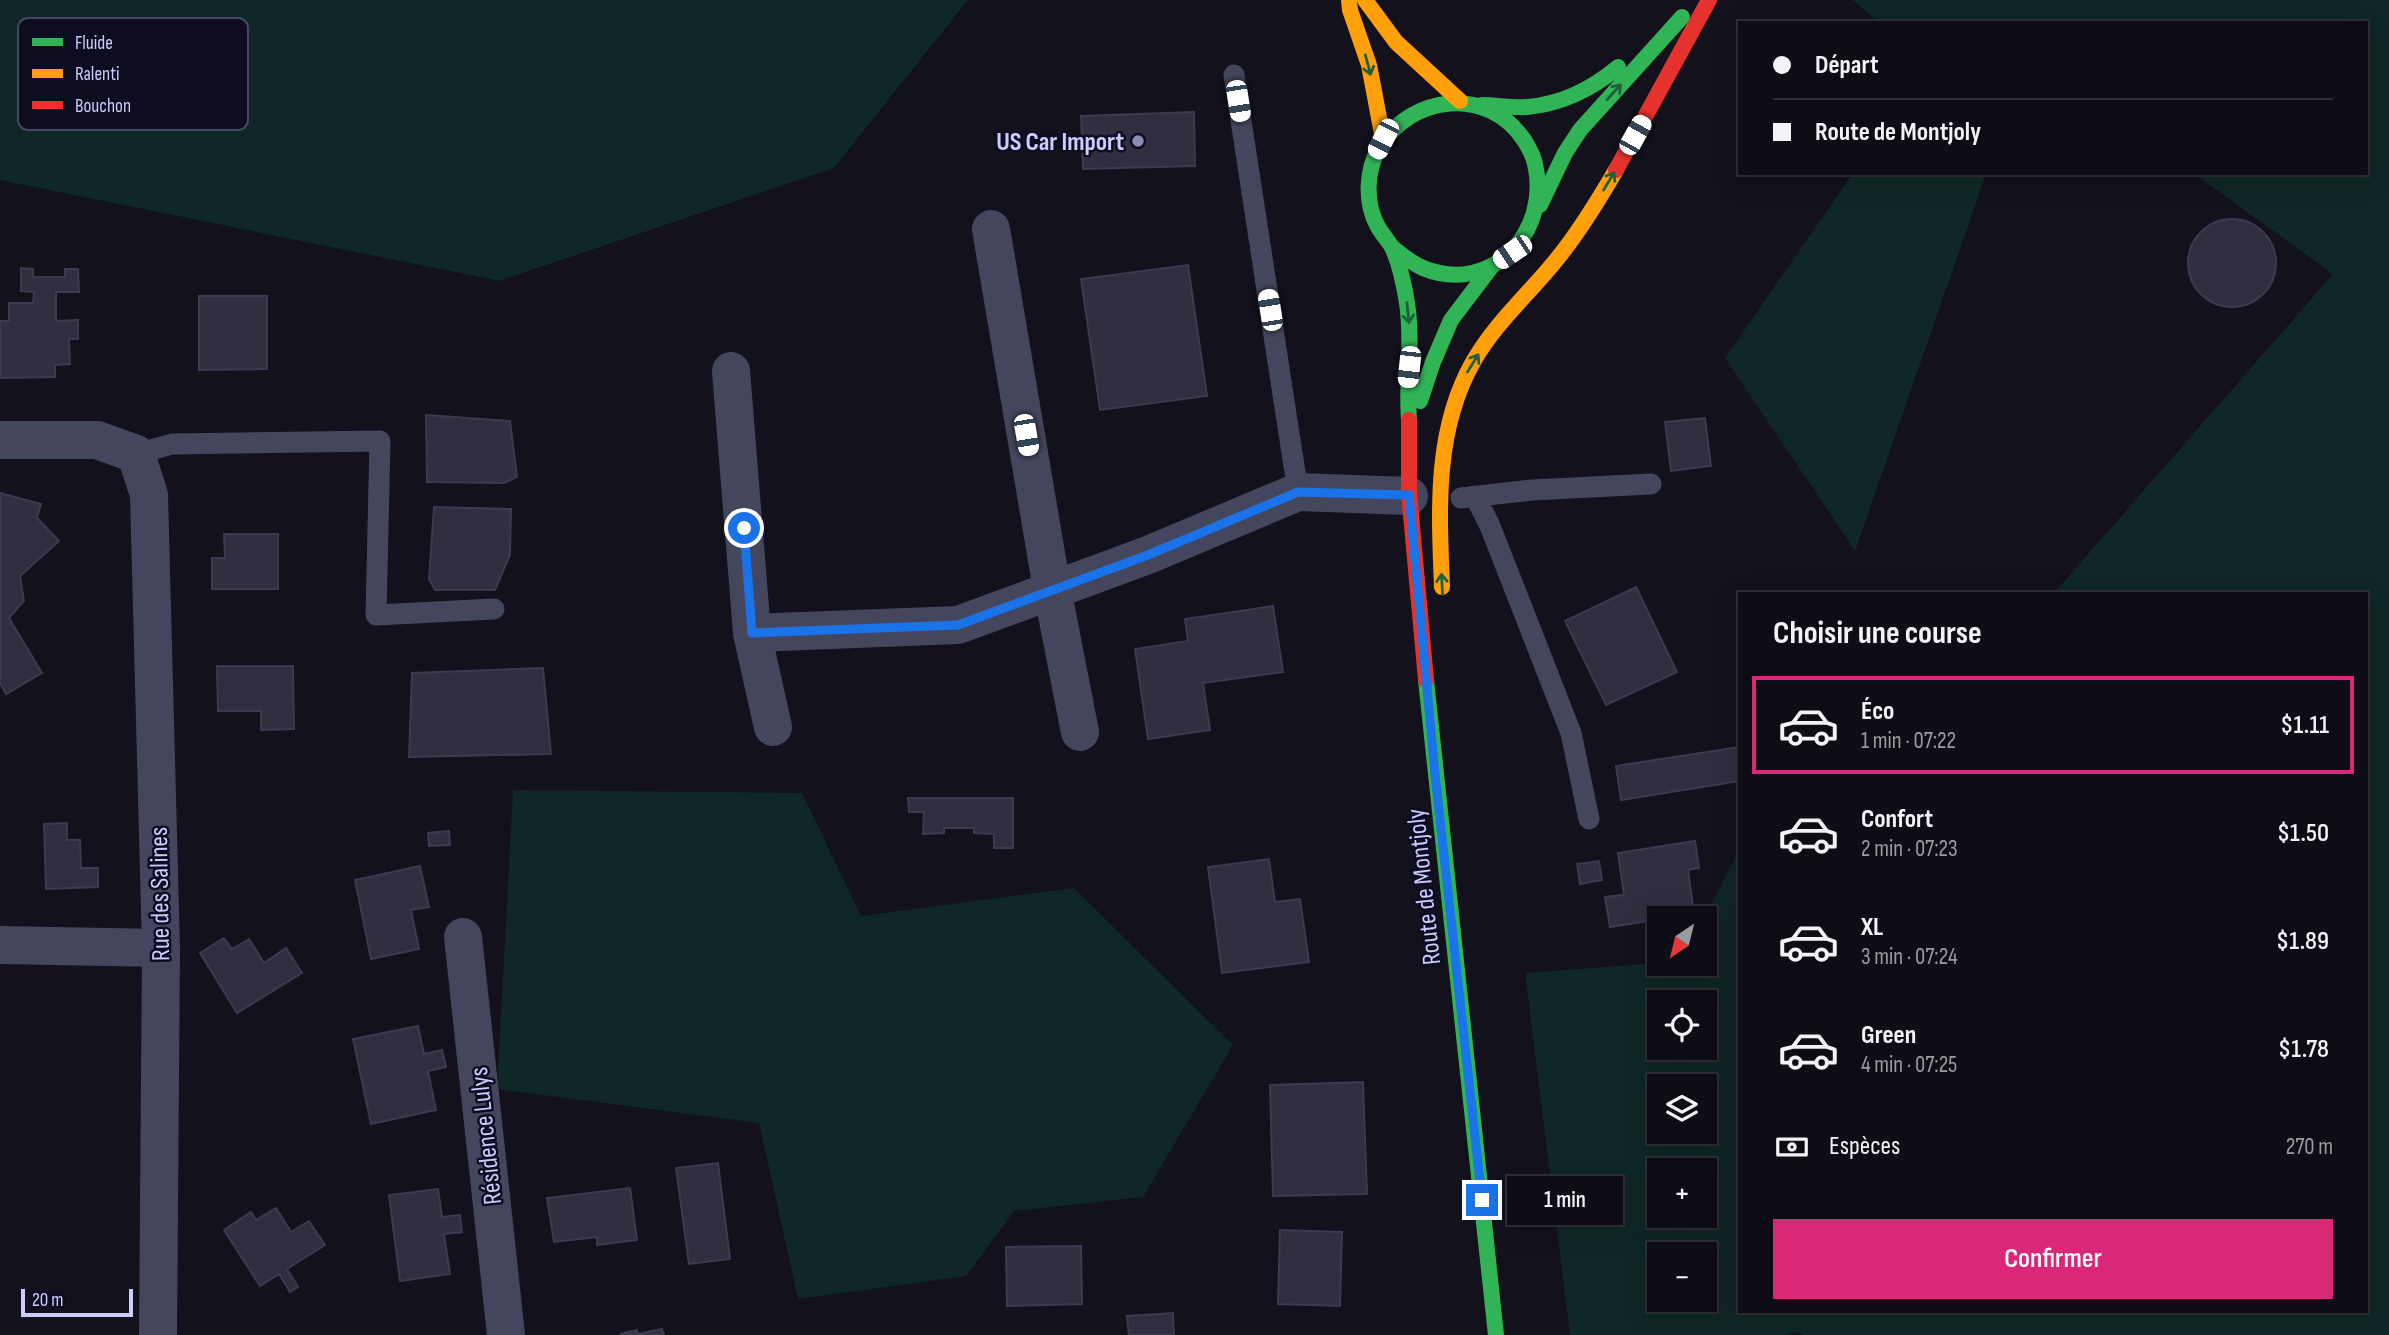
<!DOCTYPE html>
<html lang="fr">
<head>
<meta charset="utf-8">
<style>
  body { margin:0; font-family:"Sofia Sans Condensed",sans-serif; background:#1c1b22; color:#f1f3f6; height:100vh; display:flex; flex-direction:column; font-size:26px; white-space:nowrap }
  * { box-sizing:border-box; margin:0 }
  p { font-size:23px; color:#9b9ca0 }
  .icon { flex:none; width:38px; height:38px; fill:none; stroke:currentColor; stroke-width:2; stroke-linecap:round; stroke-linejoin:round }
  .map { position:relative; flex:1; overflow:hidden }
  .drawer { position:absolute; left:1738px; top:592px; width:630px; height:721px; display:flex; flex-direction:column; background:#0e0d15; border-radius:0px; box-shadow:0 7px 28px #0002,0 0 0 2px #2e2d34 }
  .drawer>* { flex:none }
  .top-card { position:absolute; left:1738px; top:21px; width:630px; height:154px; border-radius:0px; box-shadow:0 7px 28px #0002,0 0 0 2px #2e2d34; display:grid; align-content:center; height:154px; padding:0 35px; background:#0e0d15 }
  .needle { width:46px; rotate:215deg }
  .fabs { position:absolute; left:1647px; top:906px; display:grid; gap:14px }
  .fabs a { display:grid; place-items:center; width:70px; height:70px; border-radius:0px; background:#0e0d15; box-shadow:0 7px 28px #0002,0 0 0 2px #2e2d34; font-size:35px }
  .scale { position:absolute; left:21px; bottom:18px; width:112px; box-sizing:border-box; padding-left:7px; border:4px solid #cdccff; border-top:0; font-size:19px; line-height:24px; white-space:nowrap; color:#cdccff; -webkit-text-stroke:5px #0e0c21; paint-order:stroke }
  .end { position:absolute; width:32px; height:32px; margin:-16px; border:9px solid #1a73e8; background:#fff; box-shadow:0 0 0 4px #fff }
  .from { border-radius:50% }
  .bubble { position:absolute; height:49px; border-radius:0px; background:#0e0d15; box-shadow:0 7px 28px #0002,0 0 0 2px #2e2d34; font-size:23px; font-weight:600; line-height:49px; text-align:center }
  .car { position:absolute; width:21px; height:42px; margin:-21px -10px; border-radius:9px; box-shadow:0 0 5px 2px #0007; background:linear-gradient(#fff 24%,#345 0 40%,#fff 0 76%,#345 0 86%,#fff 0) }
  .top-card b { display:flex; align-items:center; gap:24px; height:66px; font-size:26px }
  .top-card b+b { border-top:2px solid #2e2d34 }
  .top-card i { width:18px; height:18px; background:#f1f3f6 }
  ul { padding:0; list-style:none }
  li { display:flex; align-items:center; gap:21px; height:98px; margin:0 14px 10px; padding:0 21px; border:4px solid transparent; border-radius:0px }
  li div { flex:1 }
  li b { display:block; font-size:26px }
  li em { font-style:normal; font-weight:600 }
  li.active { border-color:#db2777 }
  li>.icon { width:63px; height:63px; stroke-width:1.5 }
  h2 { padding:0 35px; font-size:32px; line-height:84px }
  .pay { display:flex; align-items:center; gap:18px; height:77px; padding:0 35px; font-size:26px }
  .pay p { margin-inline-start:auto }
  .primary-button { display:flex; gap:14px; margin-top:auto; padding:14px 35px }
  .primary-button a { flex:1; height:80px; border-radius:0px; background:#db2777; color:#fff; font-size:28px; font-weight:600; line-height:80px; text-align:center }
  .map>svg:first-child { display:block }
  .green { fill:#0f2726; fill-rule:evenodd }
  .building { fill:#302e3f; stroke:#3c3a51; stroke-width:2 }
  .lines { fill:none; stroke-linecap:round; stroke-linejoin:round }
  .lane { stroke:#44465d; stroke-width:21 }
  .street { stroke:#44465d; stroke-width:38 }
  .fast { stroke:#30b455; stroke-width:16 }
  .slow { stroke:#ff9f0a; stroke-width:16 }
  .jam { stroke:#e5322d; stroke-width:16 }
  .oneway { stroke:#1f603b }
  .route { stroke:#1a73e8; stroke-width:9 }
  .poi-dot { fill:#8c8bb0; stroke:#0e0c21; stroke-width:2.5 }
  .labels { text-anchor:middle; stroke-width:5; stroke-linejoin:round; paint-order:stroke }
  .poi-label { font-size:26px; font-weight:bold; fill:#cdccff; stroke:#0e0c21; text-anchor:end }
  .street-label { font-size:26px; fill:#cdccff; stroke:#0e0c21 }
  .key { fill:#0e0c21; stroke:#474664; stroke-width:2 }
  .key-label { font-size:19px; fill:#cdccff }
</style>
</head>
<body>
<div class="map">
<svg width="2389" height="1335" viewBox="0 0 2389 1335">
  <rect width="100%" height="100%" fill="#12111c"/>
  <!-- green -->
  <g class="green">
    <path d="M0,0h968l-134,168 -335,113 -499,-101z"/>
    <path d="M1853,0h536v1335h-586l-7,-3 -11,3h-215l-45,-362 134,-10 45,1v-45l35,-69 1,461h626v-718h-312l279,-319 -140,-101h173v-150h-487zM1659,1003h45v45h-45zM1659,1087h45v45h-45zM1659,1171h45v45h-45zM1659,1255h45v45h-45z"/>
    <path d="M1853,173h210l-78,4 -130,374 -130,-193z"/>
    <path d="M513,790l289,3 59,123 213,-28 159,157 -90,152 -129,14 -48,65 -168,23 -39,-176 -262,-34z"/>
  </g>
  <!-- building -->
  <g class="building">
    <path d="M1194,112l1,54 -112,3 -2,-53z"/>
    <circle cx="2232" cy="263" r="44"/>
    <path d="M1188,265l19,131 -107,14 -19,-131z"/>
    <path d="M21,268l12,1v8h32v-8h13l1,23h-23v29l22,-1v19h-9l1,25 -15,1v12l-55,1v-57h9v-18h24l1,-11 -13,-1z"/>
    <path d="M199,296h68v73l-68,1z"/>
    <path d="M426,415l84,6 7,56 -13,6 -77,-1z"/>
    <path d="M1705,418l6,48 -40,5 -6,-49z"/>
    <path d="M0,493l41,11 -4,14 22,23 -39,35 4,25 -15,17 33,55 -36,21 -6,-11z"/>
    <path d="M434,507l77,2 -1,46 -15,35h-60l-6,-11z"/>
    <path d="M224,534h54v55h-66v-31h13z"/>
    <path d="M1636,587l41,85 -71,33 -41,-84z"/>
    <path d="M1273,606l10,66 -80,11 7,47 -62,9 -13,-90 53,-8 -3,-22z"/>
    <path d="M217,666h76l1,63 -33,1v-19h-43z"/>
    <path d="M543,668l8,86 -142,3 3,-84z"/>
    <path d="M1740,747v34l-119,19 -5,-34z"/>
    <path d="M908,798h105v50h-19v-14l-20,-1v-5h-30v5l-21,1 1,-22h-15z"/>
    <path d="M67,823v17h13l1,28h17v19l-52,2 -2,-65z"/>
    <path d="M449,831l1,14 -21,1 -1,-13z"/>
    <path d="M1695,841l4,27 -11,2 6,44 -84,13 -5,-30 19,-2 -6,-42z"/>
    <path d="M1269,859l6,43 25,-3 9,63 -87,11 -14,-106z"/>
    <path d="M1599,861l3,19 -22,4 -3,-20z"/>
    <path d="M420,866l9,41 -18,3 8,39 -48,10 -16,-79z"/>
    <path d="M224,938l8,11 17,-10 15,24 22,-15 16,25 -65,40 -37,-60z"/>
    <path d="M418,1026l6,28 18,-4 4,17 -18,4 8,39 -65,14 -18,-85z"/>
    <path d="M1363,1082l4,112 -94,2 -3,-111z"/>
    <path d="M718,1163l12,96 -41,5 -13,-96z"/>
    <path d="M630,1188l7,52 -40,5v-8l-43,5 -7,-44z"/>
    <path d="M438,1189l4,28 18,-2 2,17 -18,2 6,40 -50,7 -11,-86z"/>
    <path d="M276,1208l15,24 18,-11 16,24 -38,24 11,18 -8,5 -11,-18 -19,12 -36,-56 27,-18 5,8z"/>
    <path d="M1280,1230l62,2 -2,74 -62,-2z"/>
    <path d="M1081,1246l1,58 -75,2 -1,-59z"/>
    <path d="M1173,1313l1,22h-45l-2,-19z"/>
    <path d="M662,1329l2,6 -44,-1 17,-4v4z"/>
  </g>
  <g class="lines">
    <!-- lane -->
    <g class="lane">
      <path d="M1234,75l64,417"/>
      <path d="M136,454l36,-10 208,-3 -4,174 118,-6"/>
      <path d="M1475,496l15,30 81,207 18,86"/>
      <path d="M1461,498l71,-8 119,-6"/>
    </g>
    <!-- street -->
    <g class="street">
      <path d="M991,229l61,360 28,143"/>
      <path d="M731,371l21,262 21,94"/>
      <path d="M0,440h97l39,14 13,41 12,453 -3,387"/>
      <path d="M752,633l206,-8 190,-70 150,-63 111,4"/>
      <path d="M463,937l43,398"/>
      <path d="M0,945l161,3"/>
    </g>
    <!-- fast -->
    <g class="fast">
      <path d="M1482,105c15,0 30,3 45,2 34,-3 65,-18 91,-40"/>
      <path d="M1540,205l25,-52 15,-23 102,-113"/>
      <path d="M1392,247c10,8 19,16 31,21 69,28 128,-37 112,-104 -2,-10 -6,-16 -11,-24 -36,-54 -113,-46 -145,8 -13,23 -14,54 -2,77 4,8 10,14 15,22 8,17 12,37 15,56 6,39 -1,78 2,117"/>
      <path d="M1420,401l13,-39 18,-42 41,-54"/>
      <path d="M1426,680l70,655"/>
    </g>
    <!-- slow -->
    <g class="slow">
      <path d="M1349,0l1,10 19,55 14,74"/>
      <path d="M1365,0l31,42 64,59"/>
      <path d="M1442,587c-3,-76 -8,-156 31,-225 22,-39 56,-68 84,-103 22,-27 41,-58 59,-89"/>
    </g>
    <!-- jam -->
    <g class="jam">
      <path d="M1616,170l93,-170"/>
      <path d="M1409,420v73l17,187"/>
    </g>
  </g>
  <!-- one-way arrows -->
  <defs><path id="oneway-shaft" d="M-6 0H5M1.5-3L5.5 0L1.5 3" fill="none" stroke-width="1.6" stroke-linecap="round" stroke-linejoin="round" transform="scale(1.75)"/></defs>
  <g class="oneway">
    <use href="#oneway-shaft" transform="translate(1368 65) rotate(75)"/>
    <use href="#oneway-shaft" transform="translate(1614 92) rotate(-48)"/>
    <use href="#oneway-shaft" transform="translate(1609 181) rotate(-59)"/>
    <use href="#oneway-shaft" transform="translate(1408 313) rotate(84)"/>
    <use href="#oneway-shaft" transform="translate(1473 363) rotate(-58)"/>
    <use href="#oneway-shaft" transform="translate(1442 584) rotate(-93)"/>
  </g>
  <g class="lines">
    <!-- route -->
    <path class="route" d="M744,528l8,105 206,-8 190,-70 150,-63 111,3 26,279 47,426"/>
  </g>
  <!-- markers -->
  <circle class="poi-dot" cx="1138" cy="141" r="7"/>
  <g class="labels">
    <!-- poi labels -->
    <g class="poi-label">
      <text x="1124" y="150">US Car Import</text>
    </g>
    <!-- street labels -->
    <g class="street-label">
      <text transform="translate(1423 887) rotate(-96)" y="9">Route de Montjoly</text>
      <text transform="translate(159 894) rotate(-91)" y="9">Rue des Salines</text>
      <text transform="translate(485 1136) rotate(-96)" y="9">Résidence Lulys</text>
    </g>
  </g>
  <!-- legend -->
  <rect x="18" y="18" width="230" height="112" rx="10" class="key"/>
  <rect x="32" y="38" width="31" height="8" fill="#30b455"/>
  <rect x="32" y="69" width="31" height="9" fill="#ff9f0a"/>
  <rect x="32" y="101" width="31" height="8" fill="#e5322d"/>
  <g class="key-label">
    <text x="75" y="49">Fluide</text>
    <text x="75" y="80">Ralenti</text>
    <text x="75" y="112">Bouchon</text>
  </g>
</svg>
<div class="fabs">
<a><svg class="needle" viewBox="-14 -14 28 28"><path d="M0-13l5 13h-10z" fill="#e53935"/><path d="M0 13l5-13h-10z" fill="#9b9ca0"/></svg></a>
<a><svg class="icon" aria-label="locate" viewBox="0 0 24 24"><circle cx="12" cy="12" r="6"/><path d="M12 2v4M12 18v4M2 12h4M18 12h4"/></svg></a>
<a><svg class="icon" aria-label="layers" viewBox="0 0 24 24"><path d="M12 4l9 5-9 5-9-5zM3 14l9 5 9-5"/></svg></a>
<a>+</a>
<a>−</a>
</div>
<div class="scale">20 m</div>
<i class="end from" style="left:744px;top:528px"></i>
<i class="end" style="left:1482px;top:1200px"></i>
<div class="bubble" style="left:1507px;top:1176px;width:116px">1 min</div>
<i class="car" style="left:1238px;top:101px;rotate:171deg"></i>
<i class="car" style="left:1635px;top:135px;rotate:29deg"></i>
<i class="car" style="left:1383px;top:139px;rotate:207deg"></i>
<i class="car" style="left:1512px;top:252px;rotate:236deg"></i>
<i class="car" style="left:1270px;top:310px;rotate:351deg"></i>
<i class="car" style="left:1409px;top:367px;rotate:186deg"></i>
<i class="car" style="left:1026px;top:435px;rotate:170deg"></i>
<div class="top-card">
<b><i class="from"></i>Départ</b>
<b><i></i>Route de Montjoly</b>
</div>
<section class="drawer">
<h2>Choisir une course</h2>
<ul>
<li class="active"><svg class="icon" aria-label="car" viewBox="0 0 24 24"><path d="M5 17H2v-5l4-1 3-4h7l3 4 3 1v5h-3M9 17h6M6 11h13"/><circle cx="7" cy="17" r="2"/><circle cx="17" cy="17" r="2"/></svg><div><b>Éco</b><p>1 min · 07:22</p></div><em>$1.11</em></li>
<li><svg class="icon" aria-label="car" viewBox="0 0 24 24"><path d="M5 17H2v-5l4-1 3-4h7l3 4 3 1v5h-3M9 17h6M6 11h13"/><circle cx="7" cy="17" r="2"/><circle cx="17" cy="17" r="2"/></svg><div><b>Confort</b><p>2 min · 07:23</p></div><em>$1.50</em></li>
<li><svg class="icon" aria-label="car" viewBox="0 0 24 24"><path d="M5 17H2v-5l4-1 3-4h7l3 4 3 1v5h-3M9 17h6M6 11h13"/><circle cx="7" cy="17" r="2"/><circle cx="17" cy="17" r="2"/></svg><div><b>XL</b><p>3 min · 07:24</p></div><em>$1.89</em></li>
<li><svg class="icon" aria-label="car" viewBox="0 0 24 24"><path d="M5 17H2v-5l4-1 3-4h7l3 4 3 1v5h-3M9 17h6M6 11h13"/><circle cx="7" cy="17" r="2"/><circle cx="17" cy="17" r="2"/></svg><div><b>Green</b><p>4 min · 07:25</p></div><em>$1.78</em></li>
</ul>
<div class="pay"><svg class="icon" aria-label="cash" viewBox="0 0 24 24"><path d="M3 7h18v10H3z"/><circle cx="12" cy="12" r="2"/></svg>Espèces<p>270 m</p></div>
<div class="primary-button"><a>Confirmer</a></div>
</section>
</div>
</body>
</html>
